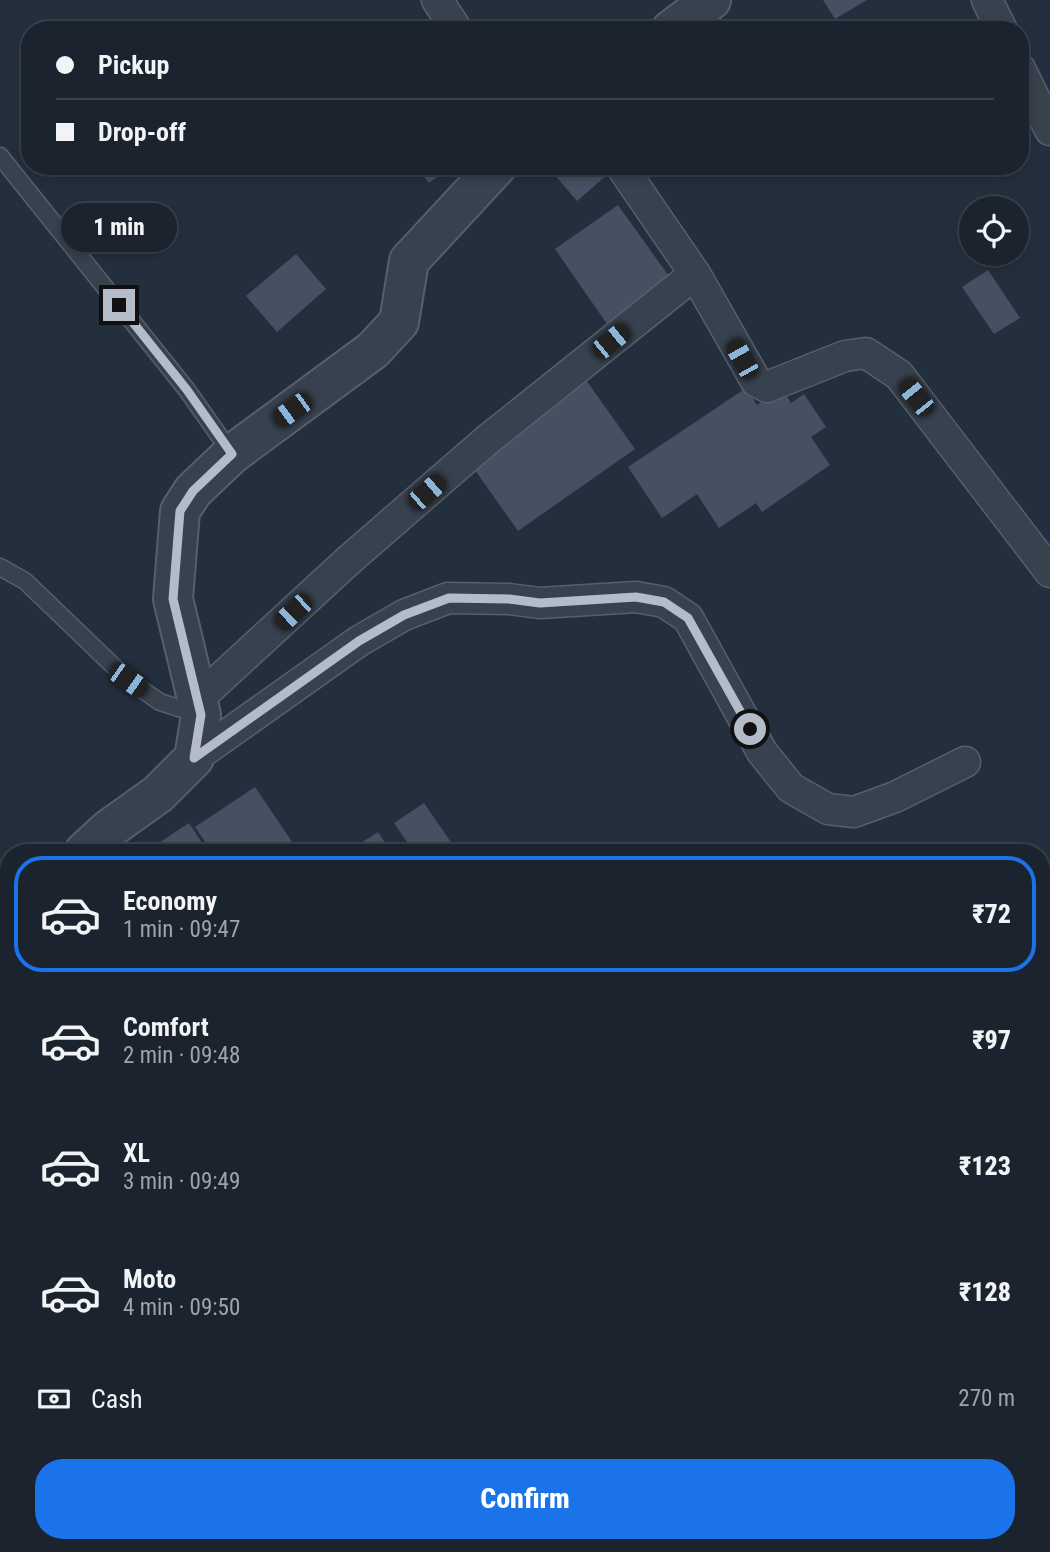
<!DOCTYPE html>
<html lang="en">
<head>
<meta charset="utf-8">
<style>
  body { margin:0; font-family:"Roboto Condensed",sans-serif; background:#282f3a; color:#f1f3f6; height:100vh; display:flex; flex-direction:column; font-size:26px; white-space:nowrap }
  * { box-sizing:border-box; margin:0 }
  p { font-size:23px; color:#a0a4aa }
  .icon { flex:none; width:38px; height:38px; fill:none; stroke:currentColor; stroke-width:2; stroke-linecap:round; stroke-linejoin:round }
  .map { position:relative; flex:1; overflow:hidden }
  .panel { position:absolute; left:0px; top:844px; width:1050px; height:709px; display:flex; flex-direction:column; background:#1b232e; border-radius:28px 28px 0 0; box-shadow:0 4px 10px #0003,0 0 0 2px #39404a }
  .panel>* { flex:none }
  .guide { position:absolute; left:21px; top:21px; width:1008px; height:154px; border-radius:28px; box-shadow:0 4px 10px #0003,0 0 0 2px #39404a; display:grid; align-content:center; height:154px; padding:0 35px; background:#1b232e }
  .fabs { position:absolute; left:959px; top:196px; display:grid; gap:14px }
  .fabs a { display:grid; place-items:center; width:70px; height:70px; border-radius:50%; background:#1b232e; box-shadow:0 4px 10px #0003,0 0 0 2px #39404a; font-size:35px }
  .end { position:absolute; width:32px; height:32px; margin:-16px; border:9px solid #b4bcc9; background:#111; box-shadow:0 0 0 4px #111 }
  .from { border-radius:50% }
  .bubble { position:absolute; height:49px; border-radius:24px; background:#1b232e; box-shadow:0 4px 10px #0003,0 0 0 2px #39404a; font-size:23px; font-weight:800; line-height:49px; text-align:center }
  .car { position:absolute; width:21px; height:42px; margin:-21px -10px; border-radius:9px; box-shadow:0 0 5px 2px #0007; background:linear-gradient(#222 24%,#8ab4d8 0 40%,#222 0 76%,#8ab4d8 0 86%,#222 0) }
  .guide b { display:flex; align-items:center; gap:24px; height:66px; font-size:26px }
  .guide b+b { border-top:2px solid #39404a }
  .guide i { width:18px; height:18px; background:#f1f3f6 }
  ul { padding:12px 0 0; list-style:none }
  li { display:flex; align-items:center; gap:21px; height:116px; margin:0 14px 10px; padding:0 21px; border:4px solid transparent; border-radius:28px }
  li div { flex:1 }
  li b { display:block; font-size:26px }
  li em { font-style:normal; font-weight:800 }
  li.on { border-color:#1a73e8 }
  li>.icon { width:63px; height:63px; stroke-width:1.5 }
  .pay { display:flex; align-items:center; gap:18px; height:77px; padding:0 35px; font-size:26px }
  .pay p { margin-inline-start:auto }
  .action { display:flex; gap:14px; margin-top:auto; padding:14px 35px }
  .action a { flex:1; height:80px; border-radius:28px; background:#1a73e8; color:#fff; font-size:28px; font-weight:800; line-height:80px; text-align:center }
  .map>svg:first-child { display:block }
  .building { fill:#455162 }
  .lines { fill:none; stroke-linecap:round; stroke-linejoin:round }
  .service-casing { stroke:#565f6c; stroke-width:19 }
  .minor-casing { stroke:#565f6c; stroke-width:33 }
  .tertiary-casing { stroke:#565f6c; stroke-width:42 }
  .service { stroke:#38414e; stroke-width:16 }
  .minor { stroke:#38414e; stroke-width:30 }
  .tertiary { stroke:#38414e; stroke-width:38 }
  .route { stroke:#b4bcc9; stroke-width:9 }
</style>
</head>
<body>
<div class="map">
<svg width="1050" height="1552" viewBox="0 0 1050 1552">
  <rect width="100%" height="100%" fill="#242f3e"/>
  <!-- building -->
  <g class="building">
    <path d="M823,0h44l-32,19z"/>
    <path d="M416,166h36l-23,17z"/>
    <path d="M547,166h64l3,3 -37,32z"/>
    <path d="M618,205l53,74 -64,45 -52,-75z"/>
    <path d="M296,254l30,35 -49,43 -31,-36z"/>
    <path d="M988,270l32,48 -26,16 -32,-47z"/>
    <path d="M586,380l49,69 -117,82 -48,-68z"/>
    <path d="M746,388l11,17 25,-17 9,15 13,-9 22,33 -15,10 19,28 -68,47 -6,-9 -37,25 -22,-34 -35,24 -34,-51z"/>
    <path d="M255,787l44,65h-87l-17,-25z"/>
    <path d="M424,803l31,45 -6,4h-35l-20,-29z"/>
    <path d="M189,823l19,29h-63z"/>
    <path d="M378,832l13,20h-35l-3,-4z"/>
    <path d="M1050,1096v57l-9,-13v-38z"/>
    <path d="M1050,1180v71l-9,-16v-50z"/>
  </g>
  <g class="lines">
    <defs>
      <g id="service">
        <path d="M0,156l187,234 45,64"/>
        <path d="M0,567l25,14 103,99 32,22 40,13"/>
      </g>
      <g id="minor">
        <path d="M437,0l20,30"/>
        <path d="M987,0l15,30"/>
        <path d="M1020,69l30,61"/>
        <path d="M621,166l74,108 61,107 11,6 78,-31 21,-3 33,22 151,197"/>
        <path d="M198,699l151,-139 137,-119 209,-167"/>
        <path d="M194,758l165,-117 45,-26 44,-17 61,1 31,4 96,-6 28,5 24,16 74,134 29,36 37,21 26,3 41,-15 70,-35"/>
        <path d="M1041,1083l9,-5"/>
        <path d="M1041,1278l9,-4"/>
        <path d="M0,1535l9,-5"/>
        <path d="M920,1544l5,8"/>
        <path d="M565,1552l6,-8"/>
        <path d="M1045,1552l5,-4"/>
      </g>
      <g id="tertiary">
        <path d="M671,30l40,-30"/>
        <path d="M84,852l25,-23 49,-35 36,-36 7,-43 -28,-116 7,-88 13,-20 39,-37 141,-104 26,-28 10,-61 88,-95"/>
        <path d="M0,898l9,-3"/>
        <path d="M415,1544l6,8"/>
      </g>
    </defs>
    <!-- service casing -->
    <use href="#service" class="service-casing"/>
    <!-- minor casing -->
    <use href="#minor" class="minor-casing"/>
    <!-- tertiary casing -->
    <use href="#tertiary" class="tertiary-casing"/>
    <!-- service -->
    <use href="#service" class="service"/>
    <!-- minor -->
    <use href="#minor" class="minor"/>
    <!-- tertiary -->
    <use href="#tertiary" class="tertiary"/>
  </g>
  <g class="lines">
    <!-- route -->
    <path class="route" d="M119,305l68,85 45,64 -39,37 -13,20 -7,88 28,116 -7,43 165,-117 45,-26 45,-17 60,1 31,4 96,-6 28,5 24,16 62,111"/>
  </g>
</svg>
<div class="fabs">
<a><svg class="icon" aria-label="locate" viewBox="0 0 24 24"><circle cx="12" cy="12" r="6"/><path d="M12 2v4M12 18v4M2 12h4M18 12h4"/></svg></a>
</div>
<i class="end from" style="left:750px;top:729px"></i>
<i class="end" style="left:119px;top:305px"></i>
<div class="bubble" style="left:61px;top:203px;width:116px">1 min</div>
<i class="car" style="left:611px;top:341px;rotate:51deg"></i>
<i class="car" style="left:742px;top:359px;rotate:331deg"></i>
<i class="car" style="left:916px;top:397px;rotate:321deg"></i>
<i class="car" style="left:292px;top:410px;rotate:234deg"></i>
<i class="car" style="left:427px;top:492px;rotate:49deg"></i>
<i class="car" style="left:293px;top:612px;rotate:227deg"></i>
<i class="car" style="left:128px;top:680px;rotate:125deg"></i>
<div class="guide">
<b><i class="from"></i>Pickup</b>
<b><i></i>Drop-off</b>
</div>
<section class="panel">
<ul>
<li class="on"><svg class="icon" aria-label="car" viewBox="0 0 24 24"><path d="M5 17H2v-5l4-1 3-4h7l3 4 3 1v5h-3M9 17h6M6 11h13"/><circle cx="7" cy="17" r="2"/><circle cx="17" cy="17" r="2"/></svg><div><b>Economy</b><p>1 min · 09:47</p></div><em>₹72</em></li>
<li><svg class="icon" aria-label="car" viewBox="0 0 24 24"><path d="M5 17H2v-5l4-1 3-4h7l3 4 3 1v5h-3M9 17h6M6 11h13"/><circle cx="7" cy="17" r="2"/><circle cx="17" cy="17" r="2"/></svg><div><b>Comfort</b><p>2 min · 09:48</p></div><em>₹97</em></li>
<li><svg class="icon" aria-label="car" viewBox="0 0 24 24"><path d="M5 17H2v-5l4-1 3-4h7l3 4 3 1v5h-3M9 17h6M6 11h13"/><circle cx="7" cy="17" r="2"/><circle cx="17" cy="17" r="2"/></svg><div><b>XL</b><p>3 min · 09:49</p></div><em>₹123</em></li>
<li><svg class="icon" aria-label="car" viewBox="0 0 24 24"><path d="M5 17H2v-5l4-1 3-4h7l3 4 3 1v5h-3M9 17h6M6 11h13"/><circle cx="7" cy="17" r="2"/><circle cx="17" cy="17" r="2"/></svg><div><b>Moto</b><p>4 min · 09:50</p></div><em>₹128</em></li>
</ul>
<div class="pay"><svg class="icon" aria-label="cash" viewBox="0 0 24 24"><path d="M3 7h18v10H3z"/><circle cx="12" cy="12" r="2"/></svg>Cash<p>270 m</p></div>
<div class="action"><a>Confirm</a></div>
</section>
</div>
</body>
</html>
